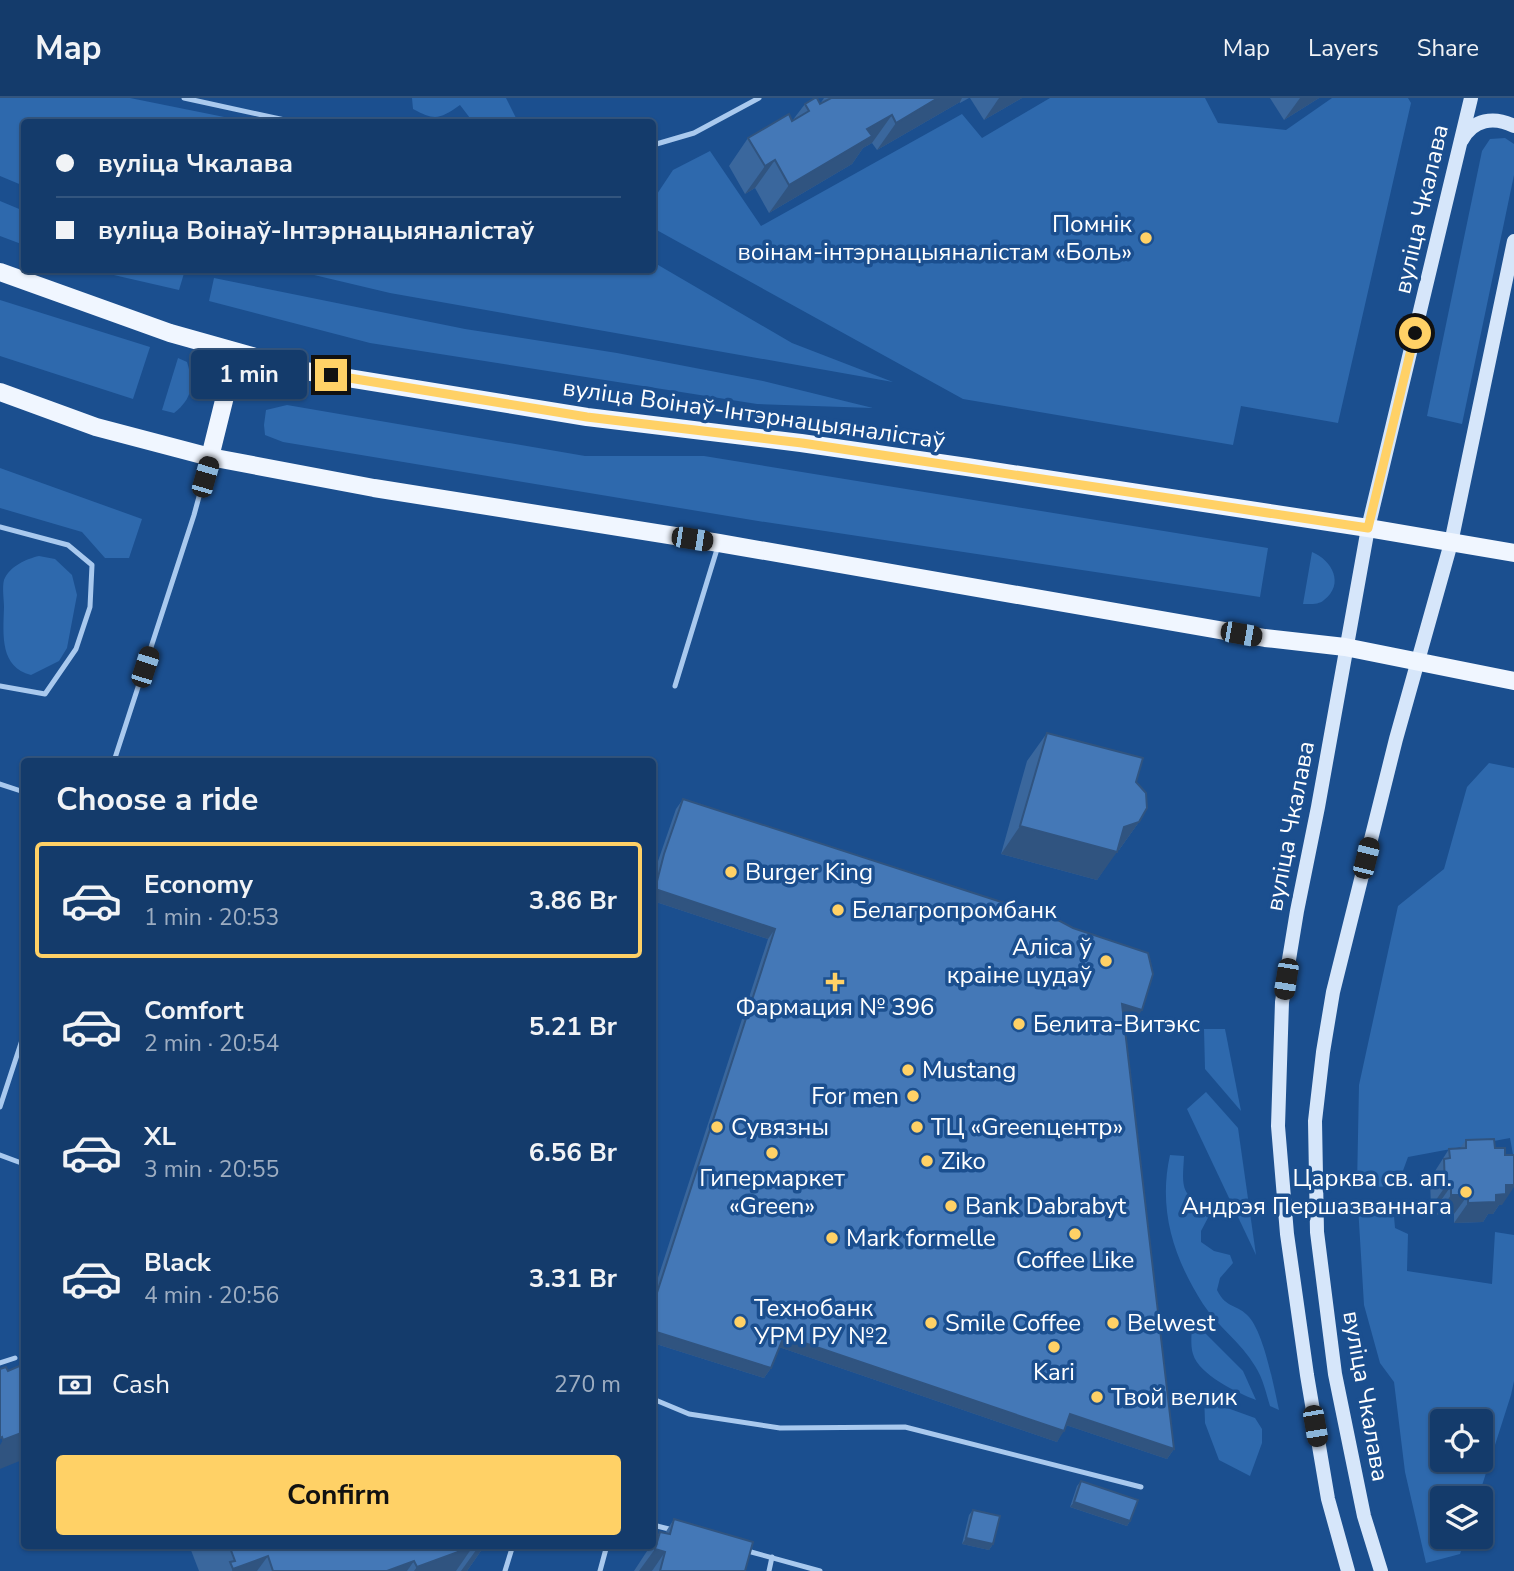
<!DOCTYPE html>
<html lang="en">
<head>
<meta charset="utf-8">
<style>
  body { margin:0; font-family:"Nunito Sans",sans-serif; background:#214673; color:#f1f3f6; height:100vh; display:flex; flex-direction:column; font-size:26px; white-space:nowrap }
  * { box-sizing:border-box; margin:0 }
  p { font-size:23px; color:#9dadc1 }
  .icon { flex:none; width:38px; height:38px; fill:none; stroke:currentColor; stroke-width:2; stroke-linecap:round; stroke-linejoin:round }
  .map { position:relative; flex:1; overflow:hidden }
  .side { position:absolute; left:21px; top:660px; width:635px; height:791px; display:flex; flex-direction:column; background:#143b6b; border-radius:7px; box-shadow:0 2px 5px #0004,0 0 0 2px #33557e }
  .side>* { flex:none }
  .banner { position:absolute; left:21px; top:21px; width:635px; height:154px; border-radius:7px; box-shadow:0 2px 5px #0004,0 0 0 2px #33557e; display:grid; align-content:center; height:154px; padding:0 35px; background:#143b6b }
  .controls { position:absolute; left:1430px; top:1311px; display:grid; gap:14px }
  .controls a { display:grid; place-items:center; width:63px; height:63px; border-radius:7px; background:#143b6b; box-shadow:0 2px 5px #0004,0 0 0 2px #33557e; font-size:35px }
  .end { position:absolute; width:32px; height:32px; margin:-16px; border:9px solid #ffd166; background:#111; box-shadow:0 0 0 4px #111 }
  .from { border-radius:50% }
  .bubble { position:absolute; height:49px; border-radius:7px; background:#143b6b; box-shadow:0 2px 5px #0004,0 0 0 2px #33557e; font-size:23px; font-weight:700; line-height:49px; text-align:center }
  .car { position:absolute; width:21px; height:42px; margin:-21px -10px; border-radius:9px; box-shadow:0 0 5px 2px #0007; background:linear-gradient(#222 24%,#8ab4d8 0 40%,#222 0 76%,#8ab4d8 0 86%,#222 0) }
  .banner b { display:flex; align-items:center; gap:24px; height:66px; font-size:26px }
  .banner b+b { border-top:2px solid #33557e }
  .banner i { width:18px; height:18px; background:#f1f3f6 }
  ul { padding:0; list-style:none }
  li { display:flex; align-items:center; gap:21px; height:116px; margin:0 14px 10px; padding:0 21px; border:4px solid transparent; border-radius:7px }
  li div { flex:1 }
  li b { display:block; font-size:26px }
  li em { font-style:normal; font-weight:700 }
  li.current { border-color:#ffd166 }
  li>.icon { width:63px; height:63px; stroke-width:1.5 }
  h2 { padding:0 35px; font-size:32px; line-height:84px }
  .pay { display:flex; align-items:center; gap:18px; height:77px; padding:0 35px; font-size:26px }
  .pay p { margin-inline-start:auto }
  .cta { display:flex; gap:14px; margin-top:auto; padding:14px 35px }
  .cta a { flex:1; height:80px; border-radius:7px; background:#ffd166; color:#111; font-size:28px; font-weight:700; line-height:80px; text-align:center }
  header { display:flex; align-items:center; gap:42px; box-sizing:border-box; height:98px; padding:0 35px; background:#143b6b; border-bottom:2px solid #33557e }
  header strong { font-size:33px }
  nav { display:flex; gap:38px; margin-inline-start:auto; font-size:24px }
  .map>svg:first-child { display:block }
  .green { fill:#2e69ad; fill-rule:evenodd }
  .lines { fill:none; stroke-linecap:round; stroke-linejoin:round }
  .lane { stroke:#a9c9ee; stroke-width:5 }
  .secondary { stroke:#d6e6fa; stroke-width:14 }
  .primary { stroke:#f0f6ff; stroke-width:18 }
  .wall { fill:#3a679d }
  .shaded-wall { fill:#305480 }
  .building { fill:#4478b7; stroke:#305480; stroke-width:2 }
  .route { stroke:#ffd166; stroke-width:9 }
  .poi-dot { fill:#ffd166; stroke:#1b4f8f; stroke-width:2.5 }
  .labels { text-anchor:middle; stroke-width:7; stroke-linejoin:round; paint-order:stroke }
  .street-label { font-size:24px; fill:#fff; stroke:#1b4f8f }
  .poi-label { font-size:24px; fill:#fff; stroke:#1b4f8f; text-anchor:start }
</style>
</head>
<body>
<header>
<strong>Map</strong>
<nav><a>Map</a><a>Layers</a><a>Share</a></nav>
</header>
<div class="map">
<svg width="1514" height="1473" viewBox="0 0 1514 1473">
  <rect width="100%" height="100%" fill="#1b4f8f"/>
  <!-- green -->
  <g class="green">
    <path d="M0,0h130l119,24h-225v64l-24,-10z"/>
    <path d="M412,0h94l12,24h-45l-13,-17c-20,14 -25,16 -47,4z"/>
    <path d="M1050,0h155l13,25 68,7 46,-32h76l3,5 -73,320 -97,-17 -8,39 -270,-46 -310,-171v-28l20,-30 37,-19 51,75 201,-112 20,24z"/>
    <path d="M1505,40l9,6v31l-52,249 -35,-8 55,-265 8,-12z"/>
    <path d="M0,103l24,10v34l-24,-9z"/>
    <path d="M653,164l139,81 101,39 -503,-89 -97,-23h360z"/>
    <path d="M92,172h93l-6,20z"/>
    <path d="M214,180l251,51 152,24 146,28 110,27 -116,-4 -387,-61 -161,-42z"/>
    <path d="M0,202l150,47 -17,52 -133,-43z"/>
    <path d="M178,260l9,4c7,22 6,36 -13,51l-12,-3z"/>
    <path d="M287,307l298,51h119l564,92 -8,49 -502,-76 -475,-79 -18,-7 -1,-10 2,-15z"/>
    <path d="M0,370l142,51 -13,39h-24l-23,-26 -82,-24z"/>
    <path d="M1312,454c20,8 33,32 12,48 -5,5 -15,4 -21,4z"/>
    <path d="M39,458l16,3 17,16 5,20 -10,53 -8,13 -28,14c-31,-8 -28,-39 -27,-68 0,-7 -2,-20 0,-27 6,-14 22,-21 35,-24z"/>
    <path d="M1489,665l25,5v392l-4,-22 -102,19 -11,30 -40,-1 2,-101 39,-179 46,-37 23,-82z"/>
    <path d="M1204,931h21l16,82 -36,-42z"/>
    <path d="M1206,994l32,36 18,127 -69,-146z"/>
    <path d="M1170,1057l14,1c-1,24 -6,42 23,48l4,8 -10,19v11l13,9 16,4 3,8 -13,15 -3,12c9,19 21,14 32,27 15,17 25,70 30,93l-9,-4c-4,-13 -7,-28 -15,-40 -14,-24 -37,-39 -52,-62 -30,-47 -45,-95 -33,-149z"/>
    <path d="M1393,1106l2,24 13,6 -1,37 85,13 3,-52 19,3v146l-3,14 -33,103h-36v38l24,1 -6,17 -34,9 -21,-91 -11,-90 -14,-19 -16,-58 -6,-99zM1442,1323h38v39h-38z"/>
    <path d="M1192,1222l51,51 13,29c-18,-7 -57,-25 -63,-46 -3,-9 -1,-23 -1,-34z"/>
    <path d="M1204,1295l15,12 36,13 7,11v14l-12,33 -31,-16 -14,-37z"/>
  </g>
  <g class="lines">
    <!-- lane -->
    <g class="lane">
      <path d="M184,0l110,24"/>
      <path d="M653,47l41,-12 65,-35"/>
      <path d="M0,429l68,18 24,20 -2,42 -14,42 -31,45 -45,-8"/>
      <path d="M675,588l43,-140"/>
      <path d="M114,663l80,-246 15,-55"/>
      <path d="M0,686l24,8"/>
      <path d="M0,1009l24,-73"/>
      <path d="M0,1057l24,9"/>
      <path d="M0,1265l15,-5"/>
      <path d="M653,1301l36,15 91,14 125,-1 236,60"/>
      <path d="M653,1427l20,5"/>
      <path d="M744,1452l76,21"/>
      <path d="M505,1473l8,-26"/>
      <path d="M600,1473l7,-26"/>
      <path d="M769,1473l3,-14"/>
    </g>
    <!-- secondary -->
    <g class="secondary">
      <path d="M1462,42c11,-21 32,-24 52,-14"/>
      <path d="M1348,1473l-20,-72 -21,-124 -20,-141 -9,-108 4,-124 15,-91 21,-104 50,-279 103,-430"/>
      <path d="M1381,1473l-17,-55 -29,-142 -18,-142 -2,-111 8,-69 10,-60 63,-253 55,-196 63,-302"/>
    </g>
    <!-- primary -->
    <g class="primary">
      <path d="M0,174l170,61 135,38 282,46 214,26 166,24 401,61 146,25"/>
      <path d="M0,294l96,35 114,30 164,31 345,55 546,95 80,9 169,34"/>
      <path d="M210,359l26,-105"/>
    </g>
  </g>
  <!-- wall -->
  <g class="wall">
    <path d="M824,0h145l-9,5v-1l-83,48 -5,-7 -9,5 -11,16 -83,49 -14,-25 -10,6 -16,-28 19,-28 44,-17 13,-17h15z"/>
    <path d="M970,0h52l-38,22z"/>
    <path d="M1270,0h49l-35,22z"/>
    <path d="M1047,635l89,49 3,40 -20,28h-2l-20,30 -96,-26 26,-93z"/>
    <path d="M683,701l452,222 -11,-4 50,432 -7,10 -101,-34 -9,17 -278,-95 -8,21 -7,10 -111,-35v-50l115,-354 -115,-38v-21l4,-16 19,-55z"/>
    <path d="M1466,1042l29,8 7,57h-3l-6,9h-5l-5,8 -29,1v-9l-17,1v-9l-6,1 -1,-28 19,-30 11,-1z"/>
    <path d="M1081,1383l49,40 -3,5 -57,-19 7,-21z"/>
    <path d="M973,1412l20,34 -4,6 -27,-6 7,-29z"/>
    <path d="M674,1421l71,52h-111l17,-26h2v-2l7,-11 5,1z"/>
    <path d="M189,1447h296l-18,26h-268z"/>
  </g>
  <!-- shaded-wall -->
  <g class="shaded-wall">
    <path d="M938,0h24l-2,4 -83,48 19,-27z"/>
    <path d="M999,0h23l-38,22z"/>
    <path d="M1300,0h19l-35,22z"/>
    <path d="M892,17l-20,28 -9,5 -11,16 -83,49 20,-28 78,-56z"/>
    <path d="M775,62l-20,28 -10,6 20,-28z"/>
    <path d="M1139,724l-20,28 -5,1 3,1 -20,28 -96,-26 19,-28 104,1z"/>
    <path d="M655,791l120,40 -7,10 -115,-38v-9z"/>
    <path d="M1122,906l20,6 -7,11 -20,-7z"/>
    <path d="M1506,1087h8v2l-12,18h-3l-6,9h-5l-5,8 -29,1 14,-20 28,-8z"/>
    <path d="M1451,1088l-14,20 -6,1 14,-20z"/>
    <path d="M1451,1097h17l-14,19 -17,1z"/>
    <path d="M653,1233l118,37 -7,10 -111,-35z"/>
    <path d="M784,1238l280,95 -7,11 -281,-96z"/>
    <path d="M1070,1316l104,35 -7,10 -104,-35z"/>
    <path d="M24,1334v24l-2,4 -22,9v-24l3,-5z"/>
    <path d="M1074,1404l56,19 -3,5 -57,-19z"/>
    <path d="M966,1440l27,6 -4,6 -27,-6z"/>
    <path d="M464,1447h10l-18,26h-42l3,-4z"/>
    <path d="M481,1447h4l-18,26h-6l18,-25z"/>
    <path d="M655,1451l10,3 -13,19h-13z"/>
    <path d="M268,1458l-11,15h-25l1,-2z"/>
    <path d="M414,1463l-7,10h-20z"/>
  </g>
  <!-- building -->
  <g class="building">
    <path d="M815,0h2l3,6 11,-6h107l-42,25 -4,-8 -25,14 5,7 -83,49 -14,-25 -10,6 -17,-28 41,-24 3,7 17,-10 -4,-7z"/>
    <path d="M1047,635l96,25 -7,24 10,11 1,15 -8,14 -15,5 -7,25 -97,-26z"/>
    <path d="M683,701l377,122 13,7 75,25 5,21 -11,36 -20,-6 52,445 -104,-35 -6,17 -280,-95 -13,32 -118,-37v-26l122,-376 -120,-40 9,-35z"/>
    <path d="M1494,1041l1,9h10v7h9v30h-8v9l-10,1v7l-28,1v-8h-17v-9l-6,1 -1,-28 6,-1 -1,-9 17,-1v-8z"/>
    <path d="M24,1266v68l-21,8 -1,-3 -2,1v-69l6,-2 2,4z"/>
    <path d="M1081,1383l57,19 -8,21 -56,-19z"/>
    <path d="M973,1412l27,6 -7,28 -27,-6z"/>
    <path d="M674,1421l79,23 -8,29h-85l5,-19 -10,-3 5,-17 10,2z"/>
    <path d="M229,1447h235l-7,3 1,4 -41,15 -3,-6 -27,10h-114l-5,-15 -35,13 -3,-7 5,-1z"/>
  </g>
  <g class="lines">
    <!-- route -->
    <path class="route" d="M331,277l256,42 215,26 566,85 47,-195"/>
  </g>
  <!-- markers -->
  <g class="poi-dot">
    <circle cx="1146" cy="140" r="7"/>
    <circle cx="731" cy="774" r="7"/>
    <circle cx="838" cy="812" r="7"/>
    <circle cx="1106" cy="863" r="7"/>
    <path d="M831.5 873.5h7v7h7v7h-7v7h-7v-7h-7v-7h7z"/>
    <circle cx="1019" cy="926" r="7"/>
    <circle cx="908" cy="972" r="7"/>
    <circle cx="913" cy="998" r="7"/>
    <circle cx="717" cy="1029" r="7"/>
    <circle cx="917" cy="1029" r="7"/>
    <circle cx="772" cy="1055" r="7"/>
    <circle cx="927" cy="1063" r="7"/>
    <circle cx="1466" cy="1094" r="7"/>
    <circle cx="951" cy="1108" r="7"/>
    <circle cx="1075" cy="1136" r="7"/>
    <circle cx="832" cy="1140" r="7"/>
    <circle cx="740" cy="1224" r="7"/>
    <circle cx="931" cy="1225" r="7"/>
    <circle cx="1113" cy="1225" r="7"/>
    <circle cx="1054" cy="1249" r="7"/>
    <circle cx="1097" cy="1299" r="7"/>
  </g>
  <g class="labels">
    <!-- street labels -->
    <g class="street-label">
      <text transform="translate(1421 111) rotate(-77)" y="8">вуліца Чкалава</text>
      <text transform="translate(754 316) rotate(8)" y="8">вуліца Воінаў-Інтэрнацыяналістаў</text>
      <text transform="translate(1290 728) rotate(-79)" y="8">вуліца Чкалава</text>
      <text transform="translate(1366 1298) rotate(80)" y="8">вуліца Чкалава</text>
    </g>
    <!-- poi labels -->
    <g class="poi-label">
      <text x="1132" y="134" text-anchor="end">Помнік<tspan x="1132" dy="28">воінам-інтэрнацыяналістам «Боль»</tspan></text>
      <text x="745" y="782">Burger King</text>
      <text x="852" y="820">Белагропромбанк</text>
      <text x="1092" y="857" text-anchor="end">Аліса ў<tspan x="1092" dy="28">краіне цудаў</tspan></text>
      <text x="835" y="917" text-anchor="middle">Фармация № 396</text>
      <text x="1033" y="934">Белита-Витэкс</text>
      <text x="922" y="980">Mustang</text>
      <text x="899" y="1006" text-anchor="end">For men</text>
      <text x="731" y="1037">Сувязны</text>
      <text x="931" y="1037">ТЦ «Greenцентр»</text>
      <text x="941" y="1071">Ziko</text>
      <text x="772" y="1088" text-anchor="middle">Гипермаркет<tspan x="772" dy="28">«Green»</tspan></text>
      <text x="1452" y="1088" text-anchor="end">Царква св. ап.<tspan x="1452" dy="28">Андрэя Першазваннага</tspan></text>
      <text x="965" y="1116">Bank Dabrabyt</text>
      <text x="846" y="1148">Mark formelle</text>
      <text x="1075" y="1170" text-anchor="middle">Coffee Like</text>
      <text x="754" y="1218">Технобанк<tspan x="754" dy="28">УРМ РУ №2</tspan></text>
      <text x="945" y="1233">Smile Coffee</text>
      <text x="1127" y="1233">Belwest</text>
      <text x="1054" y="1282" text-anchor="middle">Kari</text>
      <text x="1111" y="1307">Твой велик</text>
    </g>
  </g>
</svg>
<div class="controls">
<a><svg class="icon" aria-label="locate" viewBox="0 0 24 24"><circle cx="12" cy="12" r="6"/><path d="M12 2v4M12 18v4M2 12h4M18 12h4"/></svg></a>
<a><svg class="icon" aria-label="layers" viewBox="0 0 24 24"><path d="M12 4l9 5-9 5-9-5zM3 14l9 5 9-5"/></svg></a>
</div>
<i class="end from" style="left:1415px;top:235px"></i>
<i class="end" style="left:331px;top:277px"></i>
<div class="bubble" style="left:191px;top:252px;width:116px">1 min</div>
<i class="car" style="left:205px;top:379px;rotate:16deg"></i>
<i class="car" style="left:692px;top:441px;rotate:99deg"></i>
<i class="car" style="left:1241px;top:536px;rotate:100deg"></i>
<i class="car" style="left:145px;top:569px;rotate:18deg"></i>
<i class="car" style="left:1366px;top:760px;rotate:14deg"></i>
<i class="car" style="left:1286px;top:881px;rotate:189deg"></i>
<i class="car" style="left:1315px;top:1328px;rotate:170deg"></i>
<div class="banner">
<b><i class="from"></i>вуліца Чкалава</b>
<b><i></i>вуліца Воінаў-Інтэрнацыяналістаў</b>
</div>
<section class="side">
<h2>Choose a ride</h2>
<ul>
<li class="current"><svg class="icon" aria-label="car" viewBox="0 0 24 24"><path d="M5 17H2v-5l4-1 3-4h7l3 4 3 1v5h-3M9 17h6M6 11h13"/><circle cx="7" cy="17" r="2"/><circle cx="17" cy="17" r="2"/></svg><div><b>Economy</b><p>1 min · 20:53</p></div><em>3.86 Br</em></li>
<li><svg class="icon" aria-label="car" viewBox="0 0 24 24"><path d="M5 17H2v-5l4-1 3-4h7l3 4 3 1v5h-3M9 17h6M6 11h13"/><circle cx="7" cy="17" r="2"/><circle cx="17" cy="17" r="2"/></svg><div><b>Comfort</b><p>2 min · 20:54</p></div><em>5.21 Br</em></li>
<li><svg class="icon" aria-label="car" viewBox="0 0 24 24"><path d="M5 17H2v-5l4-1 3-4h7l3 4 3 1v5h-3M9 17h6M6 11h13"/><circle cx="7" cy="17" r="2"/><circle cx="17" cy="17" r="2"/></svg><div><b>XL</b><p>3 min · 20:55</p></div><em>6.56 Br</em></li>
<li><svg class="icon" aria-label="car" viewBox="0 0 24 24"><path d="M5 17H2v-5l4-1 3-4h7l3 4 3 1v5h-3M9 17h6M6 11h13"/><circle cx="7" cy="17" r="2"/><circle cx="17" cy="17" r="2"/></svg><div><b>Black</b><p>4 min · 20:56</p></div><em>3.31 Br</em></li>
</ul>
<div class="pay"><svg class="icon" aria-label="cash" viewBox="0 0 24 24"><path d="M3 7h18v10H3z"/><circle cx="12" cy="12" r="2"/></svg>Cash<p>270 m</p></div>
<div class="cta"><a>Confirm</a></div>
</section>
</div>
</body>
</html>
